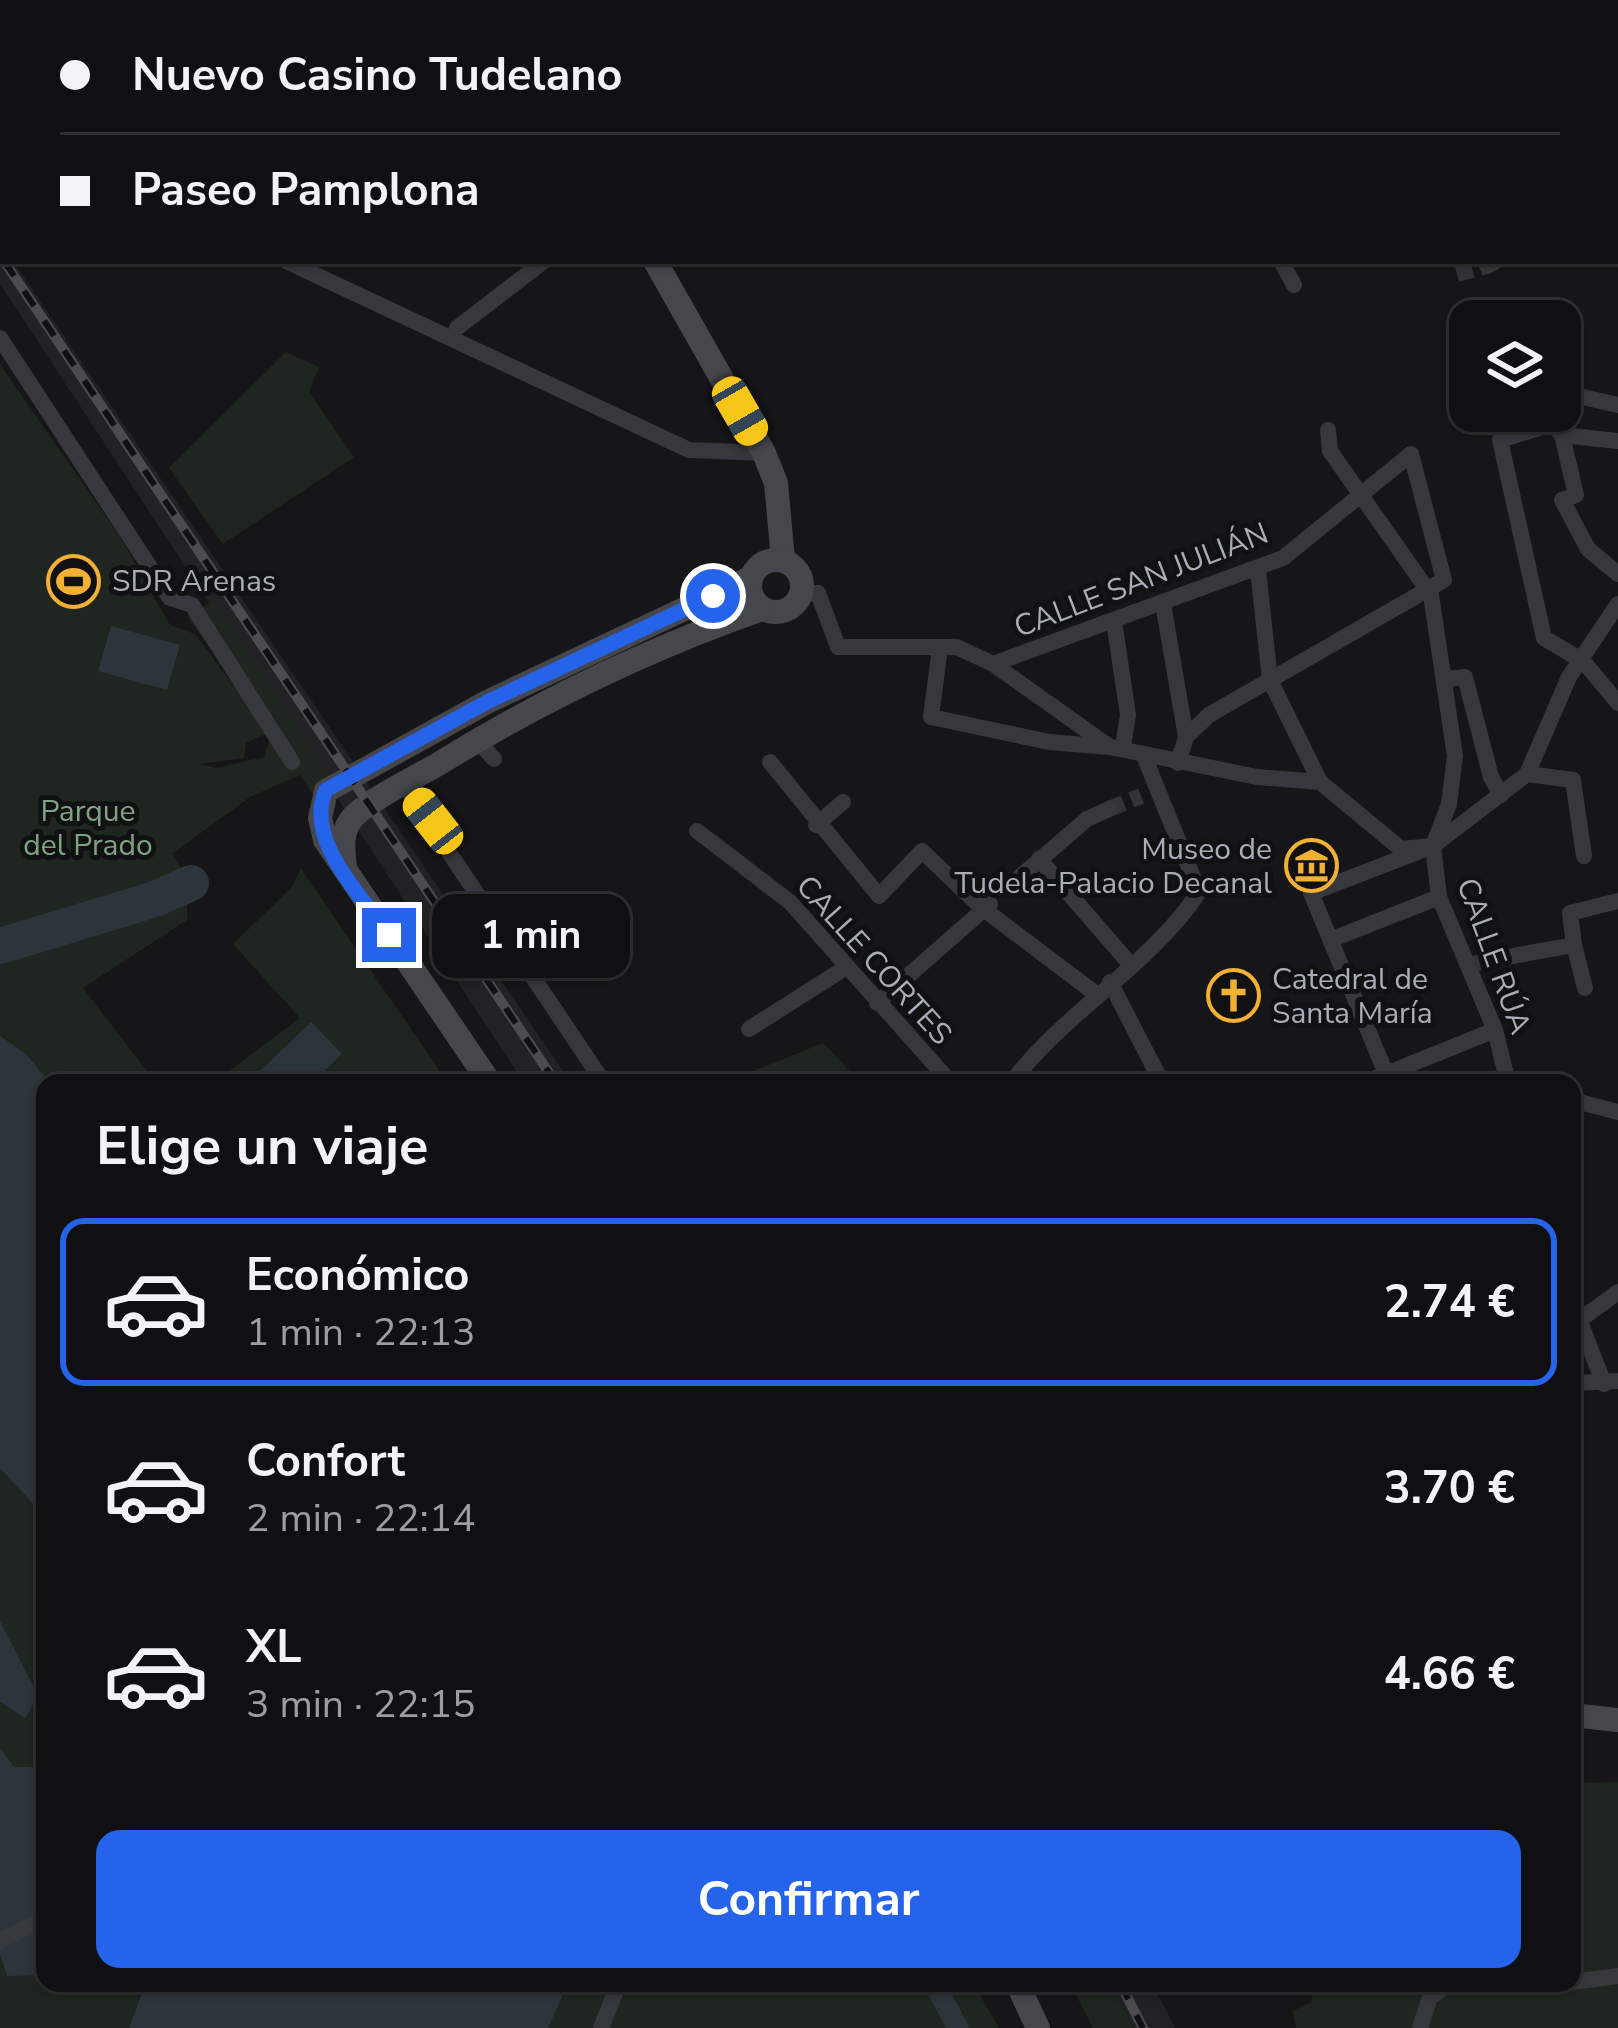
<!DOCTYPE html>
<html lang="es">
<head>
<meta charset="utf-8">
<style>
  body { margin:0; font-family:"Nunito Sans",sans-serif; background:#19191b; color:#f1f3f6; height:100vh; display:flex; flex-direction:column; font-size:45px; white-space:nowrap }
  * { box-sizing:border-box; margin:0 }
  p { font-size:39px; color:#9c9d9f }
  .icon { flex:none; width:66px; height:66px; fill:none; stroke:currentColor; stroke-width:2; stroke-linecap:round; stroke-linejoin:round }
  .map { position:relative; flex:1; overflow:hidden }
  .side { position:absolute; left:36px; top:1074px; width:1545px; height:918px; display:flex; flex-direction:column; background:#101012; border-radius:24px; box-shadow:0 3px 9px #0004,0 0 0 3px #303032 }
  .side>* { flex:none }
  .top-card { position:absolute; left:0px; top:0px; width:1620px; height:264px; box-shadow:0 3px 9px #0004,0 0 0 3px #303032; display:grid; align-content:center; height:264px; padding:0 60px; background:#101012 }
  .controls { position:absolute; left:1449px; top:300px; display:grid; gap:24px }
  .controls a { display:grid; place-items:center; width:132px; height:132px; border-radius:24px; background:#101012; box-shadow:0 3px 9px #0004,0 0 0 3px #303032; font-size:60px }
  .end { position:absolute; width:54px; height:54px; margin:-27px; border:15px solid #2563eb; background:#fff; box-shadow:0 0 0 6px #fff }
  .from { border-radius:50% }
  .bubble { position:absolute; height:84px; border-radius:24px; background:#101012; box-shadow:0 3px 9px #0004,0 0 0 3px #303032; font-size:39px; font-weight:700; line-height:84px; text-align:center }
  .car { position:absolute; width:36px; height:72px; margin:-36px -18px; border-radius:15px; box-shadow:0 0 9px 3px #0007; background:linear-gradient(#f5c518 24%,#345 0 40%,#f5c518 0 76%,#345 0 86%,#f5c518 0) }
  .top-card b { display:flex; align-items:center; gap:42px; height:114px; font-size:45px }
  .top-card b+b { border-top:3px solid #303032 }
  .top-card i { width:30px; height:30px; background:#f1f3f6 }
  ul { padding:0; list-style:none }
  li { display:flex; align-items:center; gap:36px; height:168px; margin:0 24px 18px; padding:0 36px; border:6px solid transparent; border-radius:24px }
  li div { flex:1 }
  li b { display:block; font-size:45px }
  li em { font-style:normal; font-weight:700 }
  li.selected { border-color:#2563eb }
  li>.icon { width:108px; height:108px; stroke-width:1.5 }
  h2 { padding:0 60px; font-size:54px; line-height:144px }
  .cta { display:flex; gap:24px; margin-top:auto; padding:24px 60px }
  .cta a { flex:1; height:138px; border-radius:24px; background:#2563eb; color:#fff; font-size:48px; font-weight:700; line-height:138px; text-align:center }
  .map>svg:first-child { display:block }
  .built { fill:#222225 }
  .green { fill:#1e261f }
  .water { fill:#2c353c }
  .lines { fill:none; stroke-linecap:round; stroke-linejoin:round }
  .canal { stroke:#2c353c; stroke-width:21 }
  .river { stroke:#2c353c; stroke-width:36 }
  .street-tunnel { stroke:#333438; stroke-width:16; stroke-dasharray:16 8; stroke-linecap:butt }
  .street { stroke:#37383d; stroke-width:16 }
  .secondary { stroke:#45474d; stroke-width:24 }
  .rail-casing { stroke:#4a4c52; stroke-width:10 }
  .rail { stroke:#111113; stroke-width:6; stroke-dasharray:18; stroke-linecap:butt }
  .route { stroke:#2563eb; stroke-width:15 }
  .labels { text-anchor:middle; stroke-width:10; stroke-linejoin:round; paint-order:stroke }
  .street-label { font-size:30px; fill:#a8adb8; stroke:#111113 }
  .poi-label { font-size:30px; fill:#a8adb8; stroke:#111113; text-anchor:start }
  .park-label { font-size:30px; fill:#7fa381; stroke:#111113 }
</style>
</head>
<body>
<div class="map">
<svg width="1618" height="2028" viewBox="0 0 1618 2028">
  <rect width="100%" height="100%" fill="#161618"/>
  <!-- built -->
  <g class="built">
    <path d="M0,243l3,18h10l558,822h-47l-524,-799z"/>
    <path d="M1111,1983h41l23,45h-41z"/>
  </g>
  <!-- green -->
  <g class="green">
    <path d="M286,352l33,15 -10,25 45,65 -131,87 -54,-76z"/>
    <path d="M0,364l120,173 50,88 25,9 73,98 -22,11 -2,15 -44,6 16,4 48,-11 8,-27 -85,-113 26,-16 117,178 -17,16 -13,-20 -50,22 -78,57 26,40 -11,9v17l-104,68 73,95h-111v900h928l26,45h-999z"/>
    <path d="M301,869l147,214h-235l87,-65 -67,-74 59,-57z"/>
    <path d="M823,1043l29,30 15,4 -2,6h-141z"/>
    <path d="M1618,1782v246h-322l-3,-17 18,-9 4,-19h257v-200z"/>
    <path d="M1070,1983h41l23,45h-41z"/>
  </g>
  <!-- water -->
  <g class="water">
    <path d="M111,626l69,19 -13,45 -69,-19z"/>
    <path d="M311,1022l31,32 -30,29h-40l-12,-12z"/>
    <path d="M0,1036l27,19 23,28h-5v433l-45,-48z"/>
    <path d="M0,1621l38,75 -13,22 -25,-16z"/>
    <path d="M0,1748l14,19h31l-2,208 -36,1 -7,-22z"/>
    <path d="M146,1983h422l-20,45h-419z"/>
  </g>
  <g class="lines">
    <!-- canal -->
    <path class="canal" d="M934,1983l24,45"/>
    <!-- river -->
    <path class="river" d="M0,946l155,-47 36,-16"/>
    <!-- street-tunnel -->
    <g class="street-tunnel">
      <path d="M1457,274l30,-8"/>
      <path d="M1109,809l32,-13"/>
      <path d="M1464,966l43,-9"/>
    </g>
    <!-- street -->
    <g class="street">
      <path d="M224,0l2,3"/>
      <path d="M859,0l2,3"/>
      <path d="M1227,0l1,3"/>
      <path d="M142,3l3,-3"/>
      <path d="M360,3l3,-3"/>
      <path d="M0,71l3,4"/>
      <path d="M0,110h3"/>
      <path d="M0,149l3,1"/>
      <path d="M1617,178h1"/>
      <path d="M286,261l403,189 75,3"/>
      <path d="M1281,261l13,24"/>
      <path d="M1487,266l9,-5"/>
      <path d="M457,328l87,-67"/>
      <path d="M0,338l170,260 22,7 100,157"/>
      <path d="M1560,392l58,13"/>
      <path d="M1328,430l2,21 101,144 24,161 -6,48 -16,42 6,51 56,133 13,53"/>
      <path d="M1562,435l14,60 -14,5 26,49 30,25"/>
      <path d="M1618,441l-56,-6 -10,-11 -52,16 44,198 39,23 35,42"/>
      <path d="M1258,570l12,110 50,102"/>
      <path d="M801,594l17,-1 20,54h119l36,17 117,83 147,30 63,5 81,67 32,-3"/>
      <path d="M1163,604l23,133"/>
      <path d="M1114,621l14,94 -5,31"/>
      <path d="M940,648l-9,69 118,25 61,5"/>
      <path d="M993,664l290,-106 128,-104 33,126 -235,135 -23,22 -8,26"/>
      <path d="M1447,679l18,-2 26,100 10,18"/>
      <path d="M477,740l17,19"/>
      <path d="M770,762l109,134 43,-45 59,56 115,87"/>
      <path d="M1527,774l46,6 11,76"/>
      <path d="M403,784l201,299"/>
      <path d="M816,825l27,-23"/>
      <path d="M697,831l93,71 161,181"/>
      <path d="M1039,859l91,105"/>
      <path d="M1013,883l74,-64 22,-10"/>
      <path d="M1330,940l109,-43"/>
      <path d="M1574,945l11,43"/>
      <path d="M1507,957l67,-12 -4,-32 48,-12"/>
      <path d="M1110,982l52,101"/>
      <path d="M877,1003l113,-99"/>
      <path d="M749,1029l96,-61"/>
      <path d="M1387,1076l-76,-183 122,-47 94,-72 42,-97 49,-73"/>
      <path d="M1011,1083c55,-73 138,-116 188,-191l-55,-136"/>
      <path d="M1364,1083l131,-53"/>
      <path d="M1572,1100l46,12"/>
      <path d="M1572,1301l32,83"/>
      <path d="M1581,1319l37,-27"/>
      <path d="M1572,1383l46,-2"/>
      <path d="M0,1941l45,-23"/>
      <path d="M1572,1982l46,-6"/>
      <path d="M1529,1983h36"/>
      <path d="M601,2028l18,-45"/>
      <path d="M1420,2028l10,-31 21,-14"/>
    </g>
    <!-- secondary -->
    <g class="secondary">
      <path d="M509,0l2,3"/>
      <path d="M655,261l109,192 12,30 7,77"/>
      <circle cx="776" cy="586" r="26"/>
      <path d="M345,868c-2,-18 -5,-38 9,-52 23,-21 59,-37 86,-53 102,-63 208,-114 322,-154"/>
      <path d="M490,1083l-165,-243 -5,-22 6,-27 161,-89 263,-124"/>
      <path d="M1572,1715l46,5"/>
      <path d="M1017,1983l21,45"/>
    </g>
    <defs>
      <g id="rail">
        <path d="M4,261l552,822"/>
        <path d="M1120,1983l23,45"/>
      </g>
    </defs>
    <!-- rail casing -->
    <use href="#rail" class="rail-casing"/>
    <!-- rail -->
    <use href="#rail" class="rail"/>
  </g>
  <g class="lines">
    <!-- route -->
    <path class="route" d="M389,935c-26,-38 -86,-95 -63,-145l161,-88 226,-106"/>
  </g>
  <!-- icons -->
  <defs>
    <symbol id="stadium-ring" viewBox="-11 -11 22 22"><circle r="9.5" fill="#111113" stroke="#f2b134" stroke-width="1.5"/><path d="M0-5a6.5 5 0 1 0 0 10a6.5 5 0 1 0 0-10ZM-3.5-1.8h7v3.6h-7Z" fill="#f2b134"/></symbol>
    <symbol id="museum-ring" viewBox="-11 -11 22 22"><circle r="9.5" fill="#111113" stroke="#f2b134" stroke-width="1.5"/><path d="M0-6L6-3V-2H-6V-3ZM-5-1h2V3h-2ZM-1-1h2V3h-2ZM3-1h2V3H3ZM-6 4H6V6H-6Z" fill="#f2b134"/></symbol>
    <symbol id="church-ring" viewBox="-11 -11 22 22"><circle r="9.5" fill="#111113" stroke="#f2b134" stroke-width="1.5"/><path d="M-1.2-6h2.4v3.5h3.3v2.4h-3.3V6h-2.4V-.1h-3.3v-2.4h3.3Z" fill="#f2b134"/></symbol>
  </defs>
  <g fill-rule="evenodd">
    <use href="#stadium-ring" x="44" y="552" width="59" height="59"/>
    <use href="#museum-ring" x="1282" y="836" width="59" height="59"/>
    <use href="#church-ring" x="1204" y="966" width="59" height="59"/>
  </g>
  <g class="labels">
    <!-- street labels -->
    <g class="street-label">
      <text transform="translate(1141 580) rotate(-21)" y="10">CALLE SAN JULIÁN</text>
      <text transform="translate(1494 956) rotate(70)" y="10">CALLE RÚA</text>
      <text transform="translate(874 960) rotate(48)" y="10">CALLE CORTES</text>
    </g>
    <!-- poi labels -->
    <g class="poi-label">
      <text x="112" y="591">SDR Arenas</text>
      <text x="1272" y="859" text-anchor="end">Museo de<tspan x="1272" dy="34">Tudela-Palacio Decanal</tspan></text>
      <text x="1272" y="989">Catedral de<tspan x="1272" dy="34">Santa María</tspan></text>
    </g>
    <!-- park labels -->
    <g class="park-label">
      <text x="88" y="821">Parque<tspan x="88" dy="34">del Prado</tspan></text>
    </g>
  </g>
</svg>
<div class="controls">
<a><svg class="icon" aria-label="layers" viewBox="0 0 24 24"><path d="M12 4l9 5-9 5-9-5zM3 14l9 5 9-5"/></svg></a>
</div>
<i class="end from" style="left:713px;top:596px"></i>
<i class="end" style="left:389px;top:935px"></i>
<div class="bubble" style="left:432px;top:894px;width:198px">1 min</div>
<i class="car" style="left:740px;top:411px;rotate:150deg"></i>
<i class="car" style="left:433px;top:821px;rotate:322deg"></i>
<div class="top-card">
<b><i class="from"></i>Nuevo Casino Tudelano</b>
<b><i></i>Paseo Pamplona</b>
</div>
<section class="side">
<h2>Elige un viaje</h2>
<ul>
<li class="selected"><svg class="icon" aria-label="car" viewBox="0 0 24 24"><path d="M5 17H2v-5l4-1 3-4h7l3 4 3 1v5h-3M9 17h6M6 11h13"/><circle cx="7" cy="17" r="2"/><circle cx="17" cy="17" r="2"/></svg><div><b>Económico</b><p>1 min · 22:13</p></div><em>2.74 €</em></li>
<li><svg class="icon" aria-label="car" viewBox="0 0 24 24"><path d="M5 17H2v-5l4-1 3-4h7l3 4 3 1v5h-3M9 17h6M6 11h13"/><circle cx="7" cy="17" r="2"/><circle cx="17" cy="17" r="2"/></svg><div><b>Confort</b><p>2 min · 22:14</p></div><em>3.70 €</em></li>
<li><svg class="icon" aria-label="car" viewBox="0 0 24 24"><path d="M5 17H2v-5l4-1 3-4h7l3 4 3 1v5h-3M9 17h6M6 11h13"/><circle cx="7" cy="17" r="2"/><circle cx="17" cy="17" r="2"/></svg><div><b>XL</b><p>3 min · 22:15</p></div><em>4.66 €</em></li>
</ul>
<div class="cta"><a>Confirmar</a></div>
</section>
</div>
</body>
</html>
